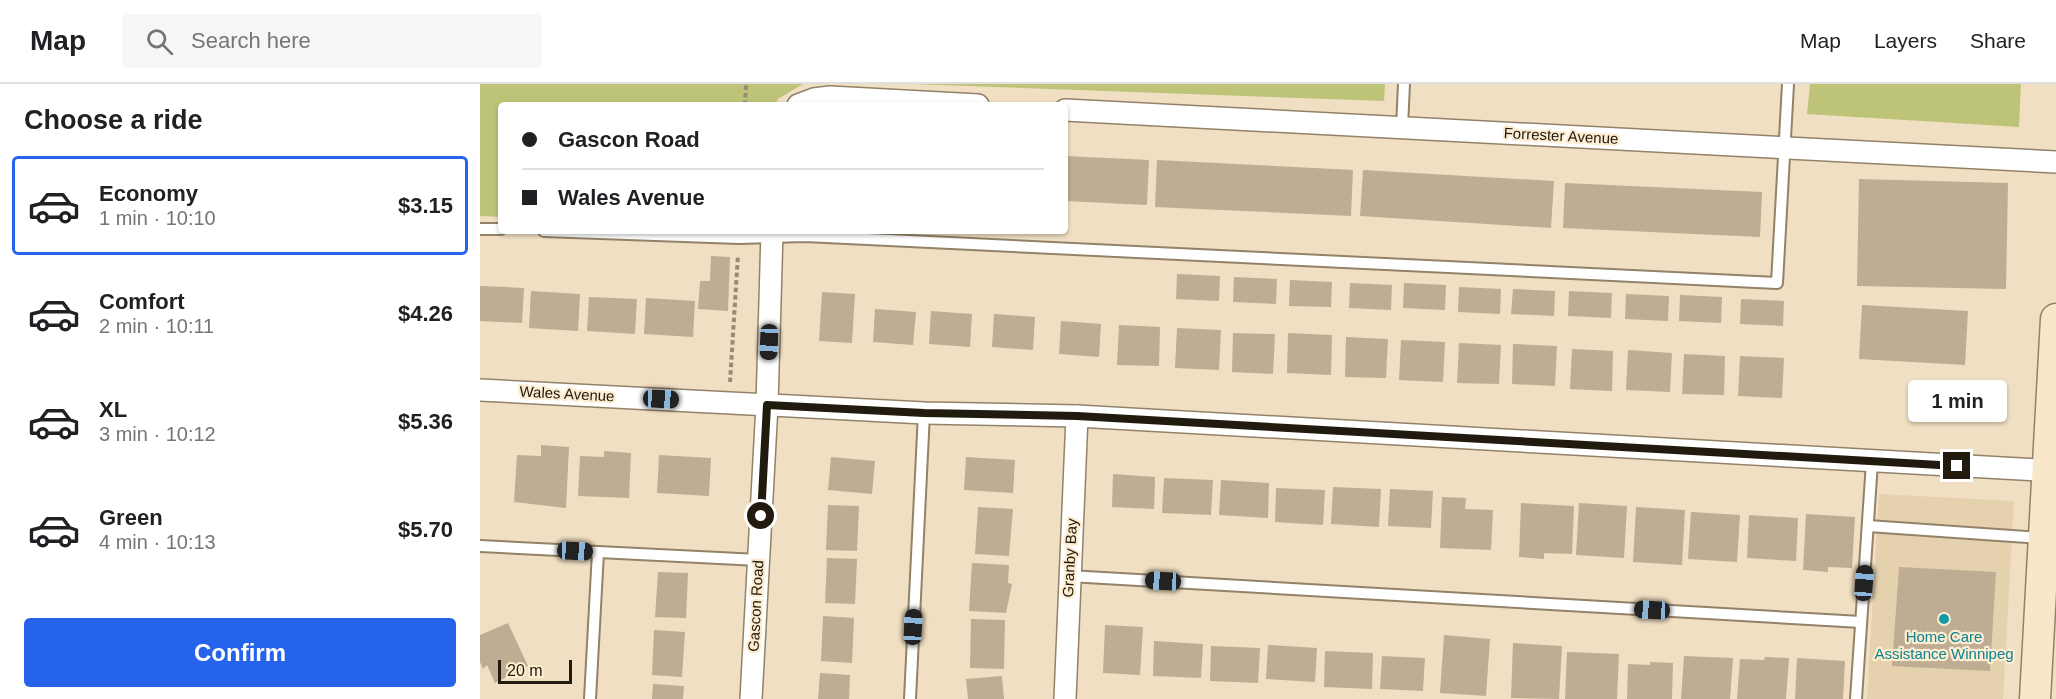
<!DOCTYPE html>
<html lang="en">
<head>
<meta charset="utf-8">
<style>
  body { margin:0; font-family:Helvetica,sans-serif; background:#f6f6f6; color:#202124; height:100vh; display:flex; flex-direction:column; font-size:22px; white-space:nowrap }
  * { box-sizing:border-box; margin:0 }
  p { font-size:20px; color:#757577 }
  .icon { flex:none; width:33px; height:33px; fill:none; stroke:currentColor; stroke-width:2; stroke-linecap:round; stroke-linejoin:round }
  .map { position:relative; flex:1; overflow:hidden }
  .drawer { display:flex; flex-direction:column; background:#fff; width:480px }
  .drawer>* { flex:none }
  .top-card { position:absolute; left:18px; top:18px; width:570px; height:132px; border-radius:6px; box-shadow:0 2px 4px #0004; display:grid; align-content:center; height:132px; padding:0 24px; background:#fff }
  .scale { position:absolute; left:18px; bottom:15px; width:74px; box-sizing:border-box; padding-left:6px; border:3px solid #201a0f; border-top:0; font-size:16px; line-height:21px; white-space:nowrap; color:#201a0f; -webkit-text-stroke:4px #fdeccf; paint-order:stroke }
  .end { position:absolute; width:27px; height:27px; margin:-14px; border:8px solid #201a0f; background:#fff; box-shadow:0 0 0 3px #fff }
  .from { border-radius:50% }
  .bubble { position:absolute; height:42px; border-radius:6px; background:#fff; box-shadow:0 2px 4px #0004; font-size:20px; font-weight:600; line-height:42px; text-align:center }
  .car { position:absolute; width:18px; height:36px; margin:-18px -9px; border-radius:8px; box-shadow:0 0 4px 2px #0007; background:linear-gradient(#222 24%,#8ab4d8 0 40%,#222 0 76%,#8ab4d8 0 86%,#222 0) }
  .top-card b { display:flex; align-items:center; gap:21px; height:57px; font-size:22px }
  .top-card b+b { border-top:2px solid #e0e0e0 }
  .top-card i { width:15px; height:15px; background:#202124 }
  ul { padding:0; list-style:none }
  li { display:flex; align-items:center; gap:18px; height:99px; margin:0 12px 9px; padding:0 12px; border:3px solid transparent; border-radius:6px }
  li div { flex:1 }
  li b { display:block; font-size:22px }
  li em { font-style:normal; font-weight:600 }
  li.selected { border-color:#2563eb }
  li>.icon { width:54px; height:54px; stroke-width:1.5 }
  h2 { padding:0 24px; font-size:27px; line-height:72px }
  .button { display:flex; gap:12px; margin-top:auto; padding:12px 24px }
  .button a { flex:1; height:69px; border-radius:6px; background:#2563eb; color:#fff; font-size:24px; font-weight:600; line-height:69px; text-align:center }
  header { display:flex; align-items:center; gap:36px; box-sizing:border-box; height:84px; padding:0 30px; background:#fff; border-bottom:2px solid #e0e0e0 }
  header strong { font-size:28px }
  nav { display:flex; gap:33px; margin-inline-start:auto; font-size:21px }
  .search { width:420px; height:54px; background:#f6f6f6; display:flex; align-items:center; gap:15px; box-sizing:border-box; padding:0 21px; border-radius:6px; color:#757577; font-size:22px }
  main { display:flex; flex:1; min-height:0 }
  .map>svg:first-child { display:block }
  .built { fill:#e6d1af }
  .green { fill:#bdc477 }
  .building { fill:#bead92 }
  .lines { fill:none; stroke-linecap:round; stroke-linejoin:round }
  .lane-casing { stroke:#928268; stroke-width:14 }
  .street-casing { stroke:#928268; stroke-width:24 }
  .secondary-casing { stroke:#928268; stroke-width:33 }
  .path { stroke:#988b76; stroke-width:4; stroke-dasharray:4.5 3; stroke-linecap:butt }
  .lane { stroke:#fff; stroke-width:10 }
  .street { stroke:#fff; stroke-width:21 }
  .secondary { stroke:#f8e7c8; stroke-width:30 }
  .route { stroke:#201a0f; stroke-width:8 }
  .culture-dot { fill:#0f9aa8; stroke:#fdeccf; stroke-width:2 }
  .labels { text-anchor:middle; stroke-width:4.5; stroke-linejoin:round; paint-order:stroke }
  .street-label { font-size:15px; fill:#201a0f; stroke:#fdeccf }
  .culture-label { font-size:15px; fill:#0d838f; stroke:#fdeccf }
</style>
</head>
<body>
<header>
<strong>Map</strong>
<div class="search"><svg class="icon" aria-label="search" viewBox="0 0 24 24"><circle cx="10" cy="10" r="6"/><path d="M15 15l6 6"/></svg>Search here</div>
<nav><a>Map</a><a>Layers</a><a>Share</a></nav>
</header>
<main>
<section class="drawer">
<h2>Choose a ride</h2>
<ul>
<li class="selected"><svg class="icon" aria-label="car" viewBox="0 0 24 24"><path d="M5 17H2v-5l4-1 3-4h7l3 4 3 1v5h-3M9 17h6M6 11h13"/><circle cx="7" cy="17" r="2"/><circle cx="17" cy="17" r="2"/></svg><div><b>Economy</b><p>1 min · 10:10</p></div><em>$3.15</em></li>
<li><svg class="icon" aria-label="car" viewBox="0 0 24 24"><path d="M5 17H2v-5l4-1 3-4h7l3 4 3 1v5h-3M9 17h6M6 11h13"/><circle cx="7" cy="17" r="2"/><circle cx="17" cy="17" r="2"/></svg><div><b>Comfort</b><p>2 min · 10:11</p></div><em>$4.26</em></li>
<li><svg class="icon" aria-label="car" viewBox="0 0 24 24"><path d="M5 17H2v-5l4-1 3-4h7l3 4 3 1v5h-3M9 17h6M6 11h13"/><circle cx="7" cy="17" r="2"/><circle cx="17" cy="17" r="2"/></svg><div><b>XL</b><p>3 min · 10:12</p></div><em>$5.36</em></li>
<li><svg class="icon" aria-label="car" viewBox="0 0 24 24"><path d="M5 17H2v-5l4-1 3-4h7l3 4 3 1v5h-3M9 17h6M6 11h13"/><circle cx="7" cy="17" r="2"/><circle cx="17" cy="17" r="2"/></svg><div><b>Green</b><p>4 min · 10:13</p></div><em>$5.70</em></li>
</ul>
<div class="button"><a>Confirm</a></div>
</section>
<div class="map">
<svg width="1576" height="615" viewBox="0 0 1576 615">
  <rect width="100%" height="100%" fill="#f0dfc2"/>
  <!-- built -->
  <path class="built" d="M1399,410l135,7 -11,198h-136z"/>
  <!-- green -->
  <g class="green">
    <path d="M0,0h323l-25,15 -3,6h-274v112l-21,-1z"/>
    <path d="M431,0h474l-1,17z"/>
    <path d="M1330,0h211l-2,43 -212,-13z"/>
  </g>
  <!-- building -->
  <g class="building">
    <path d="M585,72l84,4 -2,45 -82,-4z"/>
    <path d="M677,76l196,10 -2,46 -196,-9z"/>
    <path d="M883,86l191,11 -3,47 -191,-12z"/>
    <path d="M1379,95l149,4 -2,106 -149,-3z"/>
    <path d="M1085,99l197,9 -2,45 -197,-9z"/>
    <path d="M231,172l19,1 -2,54 -30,-2 2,-28h10z"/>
    <path d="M697,190l43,2 -1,25 -43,-2z"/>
    <path d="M754,193l43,2 -1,25 -43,-2z"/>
    <path d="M810,196l42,2 -1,25 -42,-1z"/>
    <path d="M870,199l42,2 -1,25 -42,-2z"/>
    <path d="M924,199l42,2 -1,25 -42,-2z"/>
    <path d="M0,202l44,2 -2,35 -42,-2z"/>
    <path d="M979,203l42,2 -1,25 -42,-2z"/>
    <path d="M1033,205l42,2 -1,25 -43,-2z"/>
    <path d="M51,207l49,3 -2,37 -49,-3z"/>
    <path d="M1089,207l43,2 -1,25 -43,-2z"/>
    <path d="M342,208l33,2 -3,49 -33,-2z"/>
    <path d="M1146,210l43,2 -1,25 -43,-2z"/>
    <path d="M1200,211l42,2 -1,26 -42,-2z"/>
    <path d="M109,213l48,2 -2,35 -48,-3z"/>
    <path d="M166,214l49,3 -2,36 -49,-3z"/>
    <path d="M1261,215l43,2 -1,25 -43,-2z"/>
    <path d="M1382,221l106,6 -3,54 -106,-6z"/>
    <path d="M395,225l41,3 -3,33 -40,-3z"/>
    <path d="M451,227l41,3 -2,33 -41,-3z"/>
    <path d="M514,230l41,3 -2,33 -41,-3z"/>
    <path d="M581,237l40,3 -2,33 -40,-3z"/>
    <path d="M639,241l41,2 -1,39 -42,-1z"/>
    <path d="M697,244l44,2 -2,40 -44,-2z"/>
    <path d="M753,249l42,1 -2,40 -41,-2z"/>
    <path d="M808,249l44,2 -1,40 -44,-2z"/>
    <path d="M866,253l42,2 -2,39 -41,-1z"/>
    <path d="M921,256l44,2 -2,40 -44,-2z"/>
    <path d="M979,259l42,2 -2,39 -42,-1z"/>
    <path d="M1033,260l44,2 -2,40 -43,-2z"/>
    <path d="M1092,265l41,2 -1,40 -42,-2z"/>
    <path d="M1148,266l44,3 -2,39 -44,-2z"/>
    <path d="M1204,270l41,2 -1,39 -42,-1z"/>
    <path d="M1260,272l44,2 -2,40 -44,-2z"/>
    <path d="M61,361l28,2 -3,61 -52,-6 3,-47 24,1z"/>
    <path d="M124,367l27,2 -2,45 -51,-2 2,-40 24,1z"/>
    <path d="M179,371l52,3 -2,38 -52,-3z"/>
    <path d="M351,373l44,4 -3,33 -44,-4z"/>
    <path d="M486,373l49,3 -2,33 -49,-3z"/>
    <path d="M633,390l42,3 -1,32 -42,-2z"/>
    <path d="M684,394l49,2 -2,35 -49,-2z"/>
    <path d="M741,396l48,3 -1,35 -49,-3z"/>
    <path d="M853,403l48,2 -2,38 -48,-3z"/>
    <path d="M796,404l49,2 -2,35 -48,-3z"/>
    <path d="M910,405l43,2 -2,37 -43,-2z"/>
    <path d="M962,413l24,1 -1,11 28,1 -2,40 -51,-2z"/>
    <path d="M1041,419l53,3 -2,48 -28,-1v6l-25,-2z"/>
    <path d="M1099,419l48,3 -3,52 -48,-3z"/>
    <path d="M348,421l31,1 -2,45 -31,-1z"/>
    <path d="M498,423l35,2 -4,47 -34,-2z"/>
    <path d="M1156,423l49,3 -3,55 -49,-3z"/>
    <path d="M1211,428l49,3 -3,47 -49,-3z"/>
    <path d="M1326,430l49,3 -3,51 -24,-1v5l-25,-2z"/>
    <path d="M1269,431l49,3 -2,43 -49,-3z"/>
    <path d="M347,474l30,1 -2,45 -30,-1z"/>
    <path d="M492,479l37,2 -1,18 4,1 -6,29 -37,-2z"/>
    <path d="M1419,483l97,5 -6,99 -98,-5z"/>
    <path d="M178,488l30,1 -2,45 -31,-1z"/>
    <path d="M343,532l31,2 -2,45 -31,-2z"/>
    <path d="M491,535l34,1 -1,49 -34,-1z"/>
    <path d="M28,539l20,43 -33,17 -8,-18 -4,4 -3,-7v-27z"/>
    <path d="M625,541l38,2 -3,48 -37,-2z"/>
    <path d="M174,546l31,2 -3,45 -30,-2z"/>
    <path d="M964,551l46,4 -4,57 -46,-3z"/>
    <path d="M674,557l49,3 -2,34 -48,-2z"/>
    <path d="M1033,559l49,3 -3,53 -48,-1z"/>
    <path d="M788,561l49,3 -2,34 -49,-3z"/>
    <path d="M731,562l49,2 -2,35 -48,-2z"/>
    <path d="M845,567l48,2 -1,36 -48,-2z"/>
    <path d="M1087,568l52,2 -2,45h-52z"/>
    <path d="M902,572l43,2 -2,33 -43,-2z"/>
    <path d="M1204,572l49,2 -3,41h-49z"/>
    <path d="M1285,573l24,1 -3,41h-49l3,-40 24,1z"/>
    <path d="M1317,574l48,3 -2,38h-48z"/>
    <path d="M1170,578l23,1 -1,36h-45l1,-35 22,1z"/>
    <path d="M340,589l30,2 -1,24h-31z"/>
    <path d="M522,592l2,23h-36l-2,-20z"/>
    <path d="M173,600l31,2 -1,13h-31z"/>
  </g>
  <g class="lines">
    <defs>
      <g id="lane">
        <path d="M922,43l2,-43"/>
        <path d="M0,145h21"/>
        <path d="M64,147l195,7 66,-2 972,47 11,-199"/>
        <path d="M1388,442l173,12"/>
        <path d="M0,462l279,14"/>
        <path d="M589,492l792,46"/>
        <path d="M110,615l8,-147"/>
        <path d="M430,615l14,-286"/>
        <path d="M1376,615l16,-237"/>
      </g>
      <g id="street">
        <path d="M318,21l16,-6 16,-2 148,8"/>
        <path d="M585,26l991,52"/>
        <path d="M0,306l444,23 153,3 979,55"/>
        <path d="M271,615l16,-294 5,-174"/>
        <path d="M585,615l12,-283"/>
      </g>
      <path id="secondary" d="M1555,615l21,-380"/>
    </defs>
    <!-- lane casing -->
    <use href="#lane" class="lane-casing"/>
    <!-- street casing -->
    <use href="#street" class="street-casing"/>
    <!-- secondary casing -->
    <use href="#secondary" class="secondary-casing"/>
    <!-- path -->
    <g class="path">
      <path d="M265,21l1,-21"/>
      <path d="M250,298l8,-127"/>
    </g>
    <!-- lane -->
    <use href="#lane" class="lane"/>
    <!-- street -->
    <use href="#street" class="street"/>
    <!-- secondary -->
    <use href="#secondary" class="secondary"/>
  </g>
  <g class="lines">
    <!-- route -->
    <path class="route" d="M281,432l6,-111 157,8 153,3 880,50"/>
  </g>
  <!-- markers -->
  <circle class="culture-dot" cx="1464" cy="535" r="6"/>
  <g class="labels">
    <!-- street labels -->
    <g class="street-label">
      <text transform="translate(1081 52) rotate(3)" y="5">Forrester Avenue</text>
      <text transform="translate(87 310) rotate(3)" y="5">Wales Avenue</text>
      <text transform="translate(590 474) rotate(-87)" y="5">Granby Bay</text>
      <text transform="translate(276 522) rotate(-87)" y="5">Gascon Road</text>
    </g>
    <!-- culture labels -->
    <g class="culture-label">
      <text x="1464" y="558">Home Care<tspan x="1464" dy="17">Assistance Winnipeg</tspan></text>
    </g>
  </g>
</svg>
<div class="scale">20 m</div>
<i class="end from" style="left:281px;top:432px"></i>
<i class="end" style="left:1477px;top:382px"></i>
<div class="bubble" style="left:1428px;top:296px;width:99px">1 min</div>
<i class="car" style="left:289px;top:258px;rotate:182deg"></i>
<i class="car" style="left:181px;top:315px;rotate:93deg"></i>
<i class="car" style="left:95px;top:467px;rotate:93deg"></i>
<i class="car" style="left:683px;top:497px;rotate:273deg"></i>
<i class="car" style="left:1384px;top:499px;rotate:4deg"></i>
<i class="car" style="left:1172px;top:526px;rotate:273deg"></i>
<i class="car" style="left:433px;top:543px;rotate:3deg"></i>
<div class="top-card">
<b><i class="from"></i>Gascon Road</b>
<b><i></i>Wales Avenue</b>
</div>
</div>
</main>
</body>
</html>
